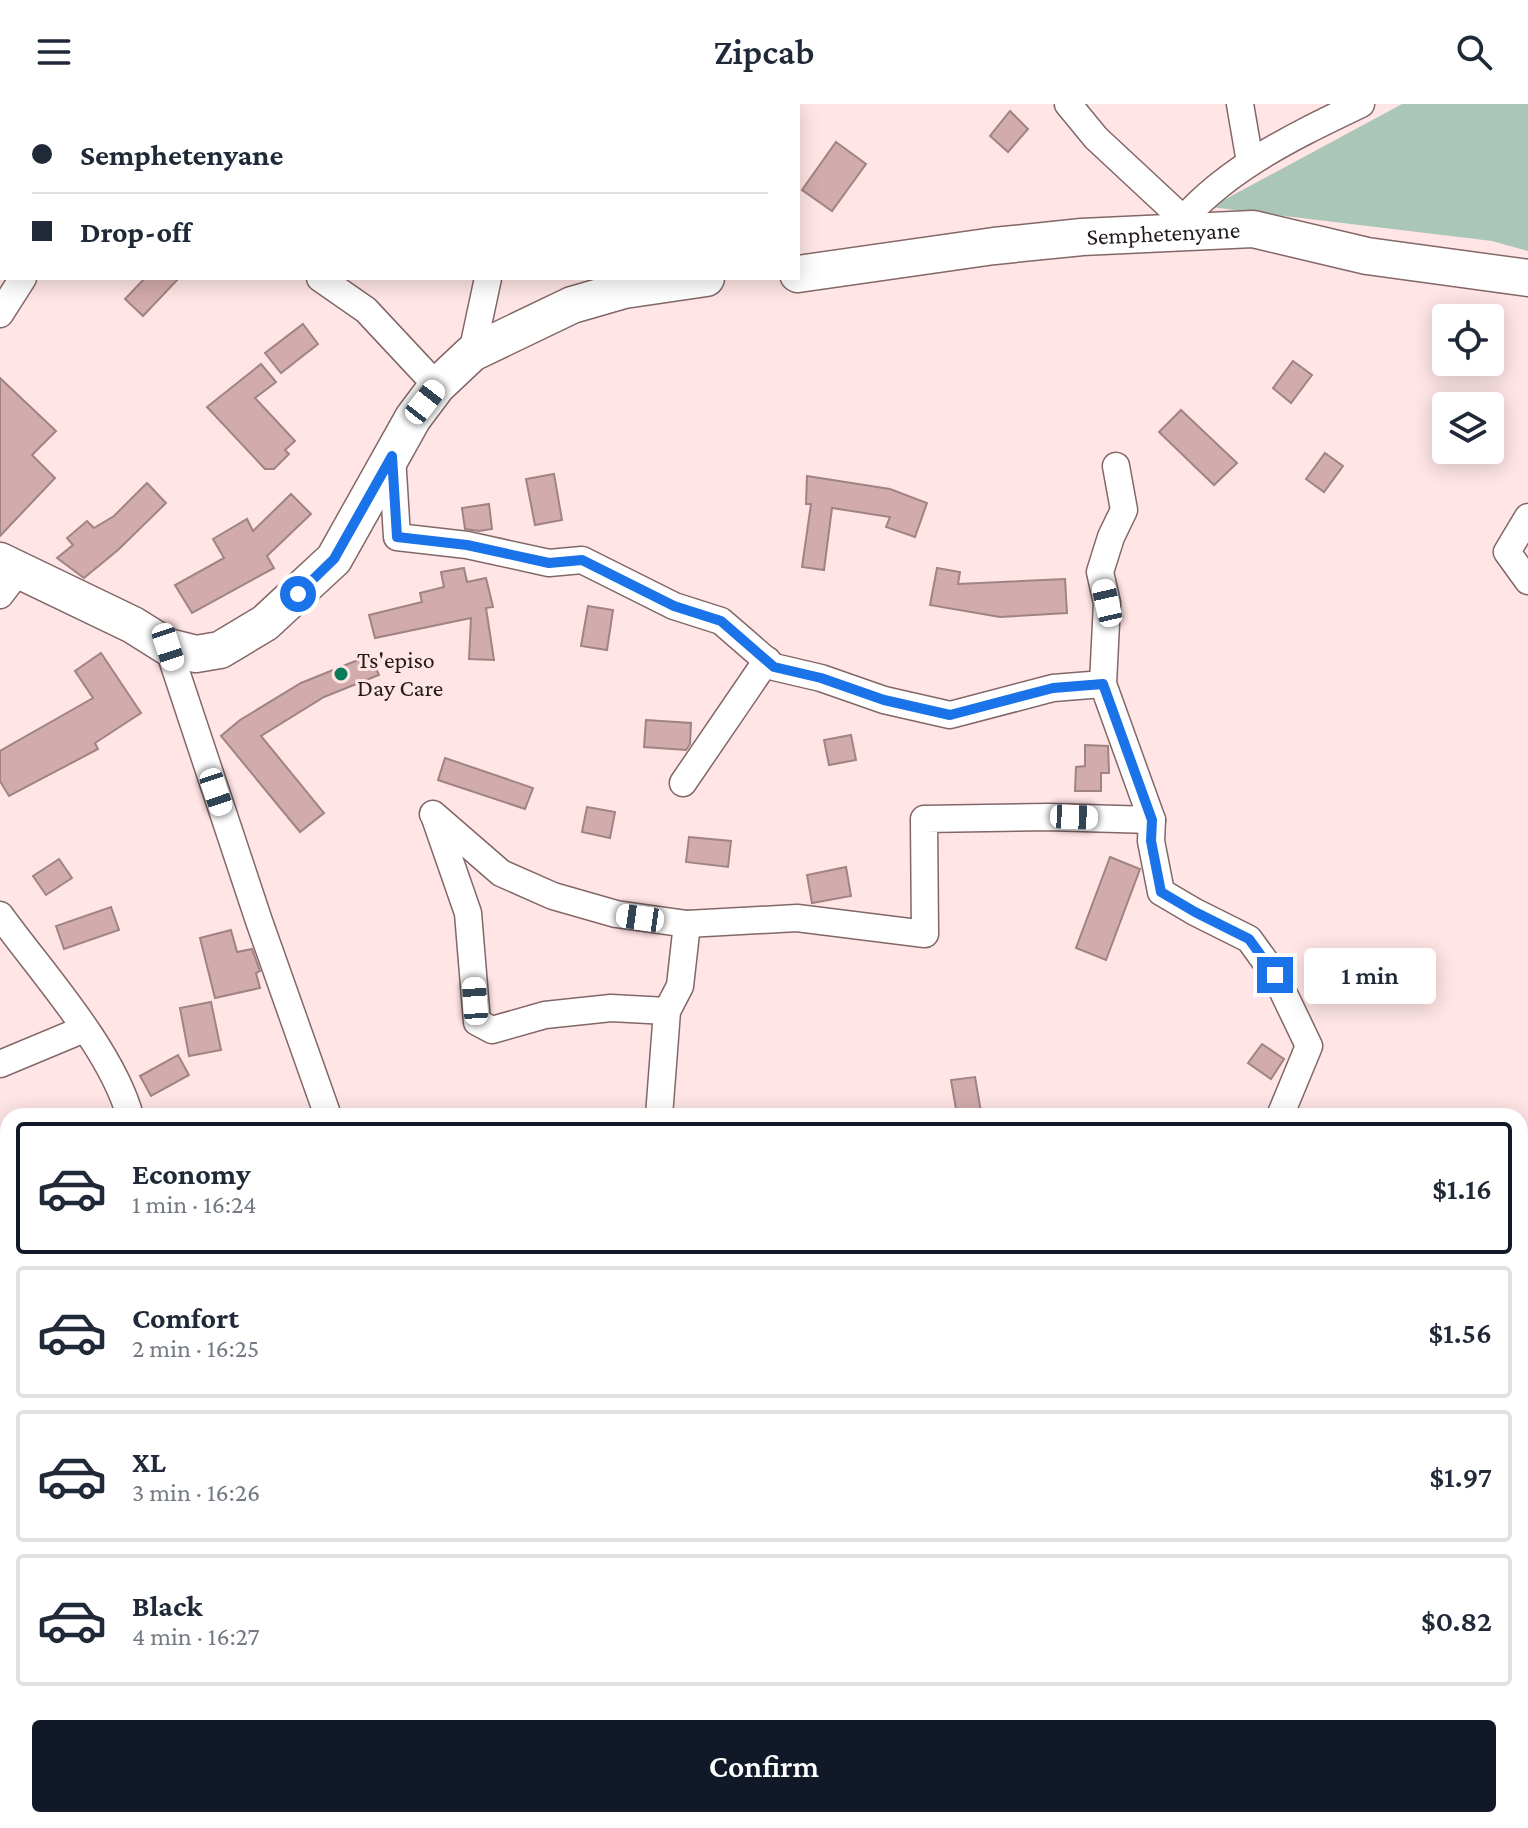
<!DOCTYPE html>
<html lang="en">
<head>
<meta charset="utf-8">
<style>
  body { margin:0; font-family:"Crimson Pro",serif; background:#f6f6f7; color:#1f2937; height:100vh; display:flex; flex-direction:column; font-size:30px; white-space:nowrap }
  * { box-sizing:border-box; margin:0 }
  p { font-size:26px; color:#747a83 }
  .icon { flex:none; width:44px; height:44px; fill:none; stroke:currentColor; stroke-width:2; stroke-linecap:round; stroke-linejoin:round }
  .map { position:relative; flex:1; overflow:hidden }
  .drawer { position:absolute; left:0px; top:1004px; width:1528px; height:720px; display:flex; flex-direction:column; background:#fff; border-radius:24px 24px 0 0; box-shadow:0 4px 20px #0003 }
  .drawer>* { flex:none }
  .hud { position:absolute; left:0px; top:0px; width:800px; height:176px; box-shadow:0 4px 20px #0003; display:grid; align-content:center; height:176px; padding:0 32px; background:#fff }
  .buttons { position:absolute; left:1432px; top:200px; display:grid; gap:16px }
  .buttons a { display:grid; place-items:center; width:72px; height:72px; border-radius:8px; background:#fff; box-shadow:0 4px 20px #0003; font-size:40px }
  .end { position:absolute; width:36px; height:36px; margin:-18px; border:10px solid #1a73e8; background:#fff; box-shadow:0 0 0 4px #fff }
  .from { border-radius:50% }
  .bubble { position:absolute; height:56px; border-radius:8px; background:#fff; box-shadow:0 4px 20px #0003; font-size:26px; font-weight:600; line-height:56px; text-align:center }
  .car { position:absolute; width:24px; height:48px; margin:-24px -12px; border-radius:10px; box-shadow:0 0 6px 2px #0007; background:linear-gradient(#fff 24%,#345 0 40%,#fff 0 76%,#345 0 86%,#fff 0) }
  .hud b { display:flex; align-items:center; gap:28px; height:76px; font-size:30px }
  .hud b+b { border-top:2px solid #e0e1e3 }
  .hud i { width:20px; height:20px; background:#1f2937 }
  ul { padding:14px 0 0; list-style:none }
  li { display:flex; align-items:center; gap:24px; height:132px; margin:0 16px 12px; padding:0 16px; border:4px solid #e0e1e3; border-radius:8px }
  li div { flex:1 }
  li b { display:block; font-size:30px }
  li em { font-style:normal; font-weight:600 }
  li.current { border-color:#111827 }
  li>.icon { width:72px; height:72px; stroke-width:1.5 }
  .cta { display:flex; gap:16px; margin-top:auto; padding:16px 32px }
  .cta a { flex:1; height:92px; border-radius:8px; background:#111827; color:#fff; font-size:32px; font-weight:600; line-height:92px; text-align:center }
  header { display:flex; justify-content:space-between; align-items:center; height:104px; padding:0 32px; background:#fff; font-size:36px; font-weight:600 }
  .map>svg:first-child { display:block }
  .built { fill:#f8d7d8 }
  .green { fill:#aac6b8 }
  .building { fill:#d2abac; stroke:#a08383; stroke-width:2 }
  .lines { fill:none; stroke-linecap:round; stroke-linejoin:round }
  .street-casing { stroke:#836767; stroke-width:29 }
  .secondary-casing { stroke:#836767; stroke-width:39 }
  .street { stroke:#fff; stroke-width:26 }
  .secondary { stroke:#fff; stroke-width:36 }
  .route { stroke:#1a73e8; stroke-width:10 }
  .poi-dot { fill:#0a7c59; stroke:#ffe5e5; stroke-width:3 }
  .labels { text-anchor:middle; stroke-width:6; stroke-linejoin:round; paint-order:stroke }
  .street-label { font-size:24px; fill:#251a1a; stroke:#ffe5e5 }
  .poi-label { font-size:24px; fill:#251a1a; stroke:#ffe5e5; text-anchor:start }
</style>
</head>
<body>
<header><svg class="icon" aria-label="menu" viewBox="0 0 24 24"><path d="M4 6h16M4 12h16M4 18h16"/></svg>Zipcab<svg class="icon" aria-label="search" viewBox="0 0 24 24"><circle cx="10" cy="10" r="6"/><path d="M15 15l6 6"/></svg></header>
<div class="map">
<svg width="1528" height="1724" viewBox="0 0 1528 1724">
  <rect width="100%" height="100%" fill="#ffe5e5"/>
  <!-- built -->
  <path class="built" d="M49,0h233l-229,2z"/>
  <!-- green -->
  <g class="green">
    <path d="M1402,0h126v147l-36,-10 -281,-34z"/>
    <path d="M1017,1716h154l13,8h-159z"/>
  </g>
  <!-- building -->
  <g class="building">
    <path d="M1010,7l18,18 -20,23 -18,-16z"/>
    <path d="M836,38l30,22 -34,47 -30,-21z"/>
    <path d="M145,174h34l-36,38 -18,-17z"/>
    <path d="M303,220l15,20 -37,29 -16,-20z"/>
    <path d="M1293,257l19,14 -21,28 -18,-15z"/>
    <path d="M261,260l15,18 -21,16 40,43 -10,9 4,4 -15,15h-9l-58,-62z"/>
    <path d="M0,274l56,53 -24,24 23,23 -55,58z"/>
    <path d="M1181,306l56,53 -23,22 -55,-53z"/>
    <path d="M1325,349l18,13 -19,26 -18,-13z"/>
    <path d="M554,370l8,46 -27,5 -9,-46z"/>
    <path d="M807,372l83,13 37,14 -12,34 -29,-10 4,-10 -58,-9 -8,62 -22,-3 9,-63h-5z"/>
    <path d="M147,379l19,20 -48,47 -34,28 -27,-20 16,-13 -6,-7 20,-17 7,7 20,-12z"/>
    <path d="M291,390l20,20 -44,42 7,12 -82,45 -17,-28 49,-27 -11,-19 34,-20 6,12z"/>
    <path d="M489,400l3,25 -13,2 -14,-2 -3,-21z"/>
    <path d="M464,464l3,14 19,-4 7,29 -7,1 8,52 -25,-1 2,-41 -96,20 -6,-23 53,-13 -2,-9 24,-6 -3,-15z"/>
    <path d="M937,464l23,4 -2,12 107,-5 2,34 -67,4 -70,-12z"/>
    <path d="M588,502l25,4 -6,40 -26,-4z"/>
    <path d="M101,549l40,60 -46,30 3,6 -89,47 -9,-15v-30l93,-53 -18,-27z"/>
    <path d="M370,551l9,20 -55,22 -63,39 63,77 -24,19 -79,-96 19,-16 61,-37z"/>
    <path d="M646,616l45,3 -1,21 -4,6 -42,-3z"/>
    <path d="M851,631l5,25 -27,5 -5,-25z"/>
    <path d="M1085,641l23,1 1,27h-8v18h-26l1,-24 9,-1z"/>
    <path d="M445,654l88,30 -8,21 -87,-29z"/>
    <path d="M587,703l28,5 -5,26 -28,-6z"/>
    <path d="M689,733l42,4 -3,26 -42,-5z"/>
    <path d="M1110,753l30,12 -34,91 -30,-12z"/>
    <path d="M59,755l13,19 -26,17 -13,-19z"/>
    <path d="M846,763l5,29 -39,7 -5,-28z"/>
    <path d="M111,803l8,23 -55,19 -8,-23z"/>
    <path d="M231,826l6,22 15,-3 8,22 -4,2 4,15 -45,10 -15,-60z"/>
    <path d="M211,898l10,48 -32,6 -9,-48z"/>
    <path d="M1262,940l22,15 -13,20 -23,-16z"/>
    <path d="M178,951l11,20 -38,21 -11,-20z"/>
    <path d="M975,973l6,35 -24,3 -6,-35z"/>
  </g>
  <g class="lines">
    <defs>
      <g id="street">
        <path d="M12,0l4,2"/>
        <path d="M1068,0l28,34 87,81"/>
        <path d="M1240,0l10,58"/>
        <path d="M561,2l1,-2"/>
        <path d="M1171,130c47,-62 121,-97 190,-130"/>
        <path d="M320,174l46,32 71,76"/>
        <path d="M0,210l23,-36"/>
        <path d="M472,249l16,-75"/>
        <path d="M392,352l5,81 70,8 82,18 33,-3 92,46 47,15 53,46 47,11 63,22 66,15 103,-27 50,-4"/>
        <path d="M1116,362l8,44 -13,27 -11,35 7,31 -4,81 49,136 -1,21 10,51 34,20 54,27 26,36 34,71 -29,70"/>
        <path d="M1528,413l-21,35 21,29"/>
        <path d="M0,491l20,-26"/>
        <path d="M168,543l91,274 69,195"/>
        <path d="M683,679l84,-123"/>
        <path d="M433,710l68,59 52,23 63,18 71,10 110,-6 128,16 -1,-115 124,-2 104,3"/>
        <path d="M435,714l33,95 9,109 15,8 53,-15 66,-7 56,3"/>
        <path d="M0,811c42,58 111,133 130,201"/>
        <path d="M0,960l84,-35"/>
        <path d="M659,1012l8,-105 13,-25 7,-62"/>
        <path d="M1520,1452l8,-2"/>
        <path d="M0,1476l8,-3"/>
        <path d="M338,1716l2,8"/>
        <path d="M718,1716l5,8"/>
        <path d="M946,1716l4,8"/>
        <path d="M744,1724l1,-8"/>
      </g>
      <g id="secondary">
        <path id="s1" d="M798,170l196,-28 88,-9 171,-8 114,27 161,22"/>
        <path d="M0,457l133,64 35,22 28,7 24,-4 45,-27 69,-64 79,-141 24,-32 35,-33 100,-48 52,-15 82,-12"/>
      </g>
    </defs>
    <!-- street casing -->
    <use href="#street" class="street-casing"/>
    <!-- secondary casing -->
    <use href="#secondary" class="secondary-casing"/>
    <!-- street -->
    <use href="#street" class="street"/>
    <!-- secondary -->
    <use href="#secondary" class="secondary"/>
  </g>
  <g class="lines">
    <!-- route -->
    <path class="route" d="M298,490l36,-35 58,-103 5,81 70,8 82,18 33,-3 92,46 47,15 53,46 47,11 63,22 66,15 103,-27 50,-4 49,136 -1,21 10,51 34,20 54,27 26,36"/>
  </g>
  <!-- markers -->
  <circle class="poi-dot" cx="341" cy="570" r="8"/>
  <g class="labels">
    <!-- street labels -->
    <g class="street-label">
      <text dy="8" stroke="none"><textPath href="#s1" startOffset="368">Semphetenyane</textPath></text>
    </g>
    <!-- poi labels -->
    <g class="poi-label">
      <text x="357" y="564">Ts'episo<tspan x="357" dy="28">Day Care</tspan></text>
    </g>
  </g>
</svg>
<div class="buttons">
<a><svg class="icon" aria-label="locate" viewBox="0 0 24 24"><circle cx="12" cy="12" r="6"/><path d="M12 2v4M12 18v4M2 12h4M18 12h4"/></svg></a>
<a><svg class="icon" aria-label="layers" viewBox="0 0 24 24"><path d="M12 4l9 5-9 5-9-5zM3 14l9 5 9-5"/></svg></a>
</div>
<i class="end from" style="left:298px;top:490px"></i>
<i class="end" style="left:1275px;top:871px"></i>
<div class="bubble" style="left:1304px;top:844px;width:132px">1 min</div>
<i class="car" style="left:425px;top:298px;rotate:38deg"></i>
<i class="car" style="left:1107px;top:499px;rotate:347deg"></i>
<i class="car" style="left:168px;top:543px;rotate:162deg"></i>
<i class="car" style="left:216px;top:688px;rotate:161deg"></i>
<i class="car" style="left:1074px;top:713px;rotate:92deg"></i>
<i class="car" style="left:640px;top:814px;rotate:278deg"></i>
<i class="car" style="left:475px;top:897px;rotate:356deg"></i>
<div class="hud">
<b><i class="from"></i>Semphetenyane</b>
<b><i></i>Drop-off</b>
</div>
<section class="drawer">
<ul>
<li class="current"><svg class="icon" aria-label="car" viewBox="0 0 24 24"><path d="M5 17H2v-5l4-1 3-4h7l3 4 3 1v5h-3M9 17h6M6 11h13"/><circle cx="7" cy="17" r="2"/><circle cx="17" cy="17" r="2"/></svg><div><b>Economy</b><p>1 min · 16:24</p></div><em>$1.16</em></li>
<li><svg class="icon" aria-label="car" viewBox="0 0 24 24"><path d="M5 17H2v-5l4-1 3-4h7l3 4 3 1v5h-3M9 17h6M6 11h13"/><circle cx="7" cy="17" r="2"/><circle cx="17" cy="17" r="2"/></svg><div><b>Comfort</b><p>2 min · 16:25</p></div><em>$1.56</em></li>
<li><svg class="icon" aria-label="car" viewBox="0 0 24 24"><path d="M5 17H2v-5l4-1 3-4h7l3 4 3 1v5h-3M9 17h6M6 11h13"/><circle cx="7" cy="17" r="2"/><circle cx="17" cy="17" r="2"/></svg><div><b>XL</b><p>3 min · 16:26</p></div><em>$1.97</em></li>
<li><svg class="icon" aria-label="car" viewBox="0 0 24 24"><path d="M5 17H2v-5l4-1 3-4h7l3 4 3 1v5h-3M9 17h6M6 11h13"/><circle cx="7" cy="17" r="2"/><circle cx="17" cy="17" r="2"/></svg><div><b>Black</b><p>4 min · 16:27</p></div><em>$0.82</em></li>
</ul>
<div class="cta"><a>Confirm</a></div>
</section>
</div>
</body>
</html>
